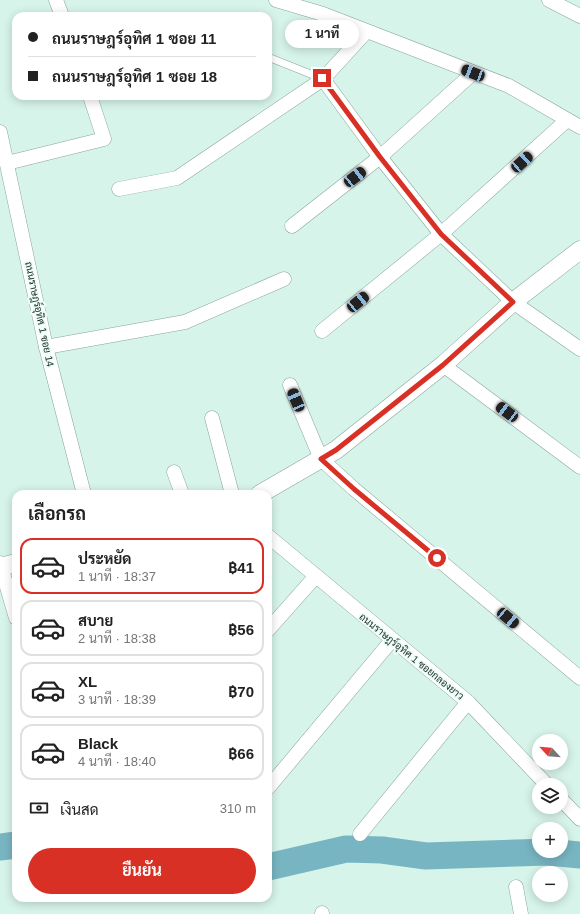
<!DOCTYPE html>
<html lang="th">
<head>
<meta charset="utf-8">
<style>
  body { margin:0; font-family:Helvetica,Sarabun,sans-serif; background:#f6f6f6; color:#222; height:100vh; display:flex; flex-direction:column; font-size:15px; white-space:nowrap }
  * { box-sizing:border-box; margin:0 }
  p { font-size:13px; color:#767676 }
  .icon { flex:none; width:22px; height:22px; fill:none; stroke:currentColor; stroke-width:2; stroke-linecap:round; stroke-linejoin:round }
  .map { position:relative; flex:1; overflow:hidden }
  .sheet { position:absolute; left:12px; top:490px; width:260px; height:412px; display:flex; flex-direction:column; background:#fff; border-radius:12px; box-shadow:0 2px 10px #0003 }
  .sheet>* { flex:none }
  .hud { position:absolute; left:12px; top:12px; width:260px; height:88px; border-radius:12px; box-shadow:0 2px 10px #0003; display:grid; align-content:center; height:88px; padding:0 16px; background:#fff }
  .needle { width:26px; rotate:296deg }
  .buttons { position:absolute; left:532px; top:734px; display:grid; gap:8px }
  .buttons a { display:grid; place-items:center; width:36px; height:36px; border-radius:50%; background:#fff; box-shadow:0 2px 10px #0003; font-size:20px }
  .end { position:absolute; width:18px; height:18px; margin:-9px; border:5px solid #d93025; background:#fff; box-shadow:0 0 0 2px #fff }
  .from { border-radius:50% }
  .bubble { position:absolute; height:28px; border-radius:14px; background:#fff; box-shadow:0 2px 10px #0003; font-size:13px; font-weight:700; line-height:28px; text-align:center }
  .car { position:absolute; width:12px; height:24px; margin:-12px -6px; border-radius:5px; box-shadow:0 0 3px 1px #0007; background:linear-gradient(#222 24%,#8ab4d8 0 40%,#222 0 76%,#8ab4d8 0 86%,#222 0) }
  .hud b { display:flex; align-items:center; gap:14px; height:38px; font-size:15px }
  .hud b+b { border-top:1px solid #e0e0e0 }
  .hud i { width:10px; height:10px; background:#222 }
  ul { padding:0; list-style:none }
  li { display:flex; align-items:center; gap:12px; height:56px; margin:0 8px 6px; padding:0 8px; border:2px solid #e0e0e0; border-radius:12px }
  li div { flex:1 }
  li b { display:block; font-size:15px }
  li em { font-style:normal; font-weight:700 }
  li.selected { border-color:#d93025 }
  li>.icon { width:36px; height:36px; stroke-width:1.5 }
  h2 { padding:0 16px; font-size:18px; line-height:48px }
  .pay { display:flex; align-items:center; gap:10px; height:44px; padding:0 16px; font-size:15px }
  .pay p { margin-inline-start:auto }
  .cta { display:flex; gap:8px; margin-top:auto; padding:8px 16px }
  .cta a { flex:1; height:46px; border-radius:24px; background:#d93025; color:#fff; font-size:16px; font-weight:700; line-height:46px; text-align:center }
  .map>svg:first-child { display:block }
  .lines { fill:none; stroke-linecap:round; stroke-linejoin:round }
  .river { stroke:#78b5c2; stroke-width:27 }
  .service-casing { stroke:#8aa59d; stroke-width:8 }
  .minor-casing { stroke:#8aa59d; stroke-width:15 }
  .tertiary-casing { stroke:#8aa59d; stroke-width:19 }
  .service { stroke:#fff; stroke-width:7 }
  .minor { stroke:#fff; stroke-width:14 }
  .tertiary { stroke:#fff; stroke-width:18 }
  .route { stroke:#d93025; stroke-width:5 }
  .labels { text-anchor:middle; stroke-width:4; stroke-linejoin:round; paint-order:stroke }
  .street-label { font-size:10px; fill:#1f2926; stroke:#edfef8 }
</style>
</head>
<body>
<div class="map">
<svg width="580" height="914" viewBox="0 0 580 914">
  <rect width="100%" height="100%" fill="#d7f4ea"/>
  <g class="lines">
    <!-- river -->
    <g class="river">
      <path d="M0,847l16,-2"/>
      <path d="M268,867l78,-18 36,1 44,6 122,-4 32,3"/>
    </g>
    <defs>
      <path id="service" d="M268,57l55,22"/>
      <g id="minor">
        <path d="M56,0l6,16"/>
        <path d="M276,0l47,14 186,72 71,41"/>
        <path d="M549,0l31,16"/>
        <path d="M323,79l57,78 61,77 72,68 67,47"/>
        <path d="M0,132l46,215 38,147"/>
        <path d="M7,163l97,-24 -14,-43"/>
        <path d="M119,189l58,-11 146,-99 43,-47"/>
        <path d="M292,226l88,-69 93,-84"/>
        <path d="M322,331l119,-97 126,-114"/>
        <path d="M46,347l139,-25 99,-43"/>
        <path d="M443,365l137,102"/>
        <path d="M290,385l31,74 33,30 226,189"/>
        <path d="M212,418l20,76"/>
        <path d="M174,472l8,22"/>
        <path d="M268,536l200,166 79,83"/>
        <path d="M0,563l16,55"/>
        <path d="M268,630l47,-53"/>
        <path d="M268,788l124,-148"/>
        <path d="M561,799l19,20"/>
        <path d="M360,834l108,-132"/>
        <path d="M516,887l5,27"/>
        <path d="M322,913v1"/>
      </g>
      <g id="tertiary">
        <path d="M260,494l76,-44 107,-85 70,-63 67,-52"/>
        <path d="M0,567l16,-4"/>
      </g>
    </defs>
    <!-- service casing -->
    <use href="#service" class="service-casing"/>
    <!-- minor casing -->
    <use href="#minor" class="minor-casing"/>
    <!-- tertiary casing -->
    <use href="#tertiary" class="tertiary-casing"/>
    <!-- service -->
    <use href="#service" class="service"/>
    <!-- minor -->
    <use href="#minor" class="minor"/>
    <!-- tertiary -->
    <use href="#tertiary" class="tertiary"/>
  </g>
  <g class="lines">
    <!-- route -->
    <path class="route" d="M322,78l58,79 61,77 72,68 -70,63 -107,85 -15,9 33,30 83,69"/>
  </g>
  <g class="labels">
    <!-- street labels -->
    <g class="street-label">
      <text transform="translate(40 314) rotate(78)" y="4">ถนนราษฎร์อุทิศ 1 ซอย 14</text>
      <text transform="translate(412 656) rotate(39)" y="4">ถนนราษฎร์อุทิศ 1 ซอยกลองยาว</text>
    </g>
  </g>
</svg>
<div class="buttons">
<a><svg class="needle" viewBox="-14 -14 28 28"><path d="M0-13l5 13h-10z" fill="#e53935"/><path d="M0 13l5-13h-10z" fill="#767676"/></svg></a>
<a><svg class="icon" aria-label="layers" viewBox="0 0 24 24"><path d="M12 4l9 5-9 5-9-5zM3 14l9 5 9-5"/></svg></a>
<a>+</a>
<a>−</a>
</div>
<i class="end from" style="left:437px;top:558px"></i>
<i class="end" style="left:322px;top:78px"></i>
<div class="bubble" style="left:285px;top:20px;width:74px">1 นาที</div>
<i class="car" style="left:473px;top:73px;rotate:291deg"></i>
<i class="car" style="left:522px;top:162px;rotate:48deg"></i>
<i class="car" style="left:355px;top:177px;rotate:52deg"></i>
<i class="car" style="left:358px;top:302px;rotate:51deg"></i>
<i class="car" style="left:296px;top:400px;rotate:337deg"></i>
<i class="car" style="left:507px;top:412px;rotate:307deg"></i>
<i class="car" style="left:508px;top:618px;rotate:130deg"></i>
<div class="hud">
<b><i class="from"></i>ถนนราษฎร์อุทิศ 1 ซอย 11</b>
<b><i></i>ถนนราษฎร์อุทิศ 1 ซอย 18</b>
</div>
<section class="sheet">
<h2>เลือกรถ</h2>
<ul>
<li class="selected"><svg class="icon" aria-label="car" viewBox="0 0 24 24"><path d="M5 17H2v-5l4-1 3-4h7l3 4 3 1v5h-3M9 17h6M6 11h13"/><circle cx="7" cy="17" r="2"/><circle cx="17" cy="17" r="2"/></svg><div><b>ประหยัด</b><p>1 นาที · 18:37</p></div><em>฿41</em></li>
<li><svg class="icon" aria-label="car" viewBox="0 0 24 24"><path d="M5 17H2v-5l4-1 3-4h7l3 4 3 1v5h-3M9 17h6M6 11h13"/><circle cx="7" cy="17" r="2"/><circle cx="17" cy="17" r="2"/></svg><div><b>สบาย</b><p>2 นาที · 18:38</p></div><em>฿56</em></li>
<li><svg class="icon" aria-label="car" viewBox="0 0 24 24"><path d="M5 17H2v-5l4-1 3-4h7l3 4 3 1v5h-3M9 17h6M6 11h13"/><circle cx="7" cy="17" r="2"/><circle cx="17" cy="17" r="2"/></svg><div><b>XL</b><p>3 นาที · 18:39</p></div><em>฿70</em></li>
<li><svg class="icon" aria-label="car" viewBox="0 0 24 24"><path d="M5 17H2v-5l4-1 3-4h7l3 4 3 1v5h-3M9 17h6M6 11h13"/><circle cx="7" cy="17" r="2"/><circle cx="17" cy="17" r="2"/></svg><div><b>Black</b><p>4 นาที · 18:40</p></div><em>฿66</em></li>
</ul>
<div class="pay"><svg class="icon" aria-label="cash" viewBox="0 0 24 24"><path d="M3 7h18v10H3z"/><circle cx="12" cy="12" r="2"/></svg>เงินสด<p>310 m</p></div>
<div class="cta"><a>ยืนยัน</a></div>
</section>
</div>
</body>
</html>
